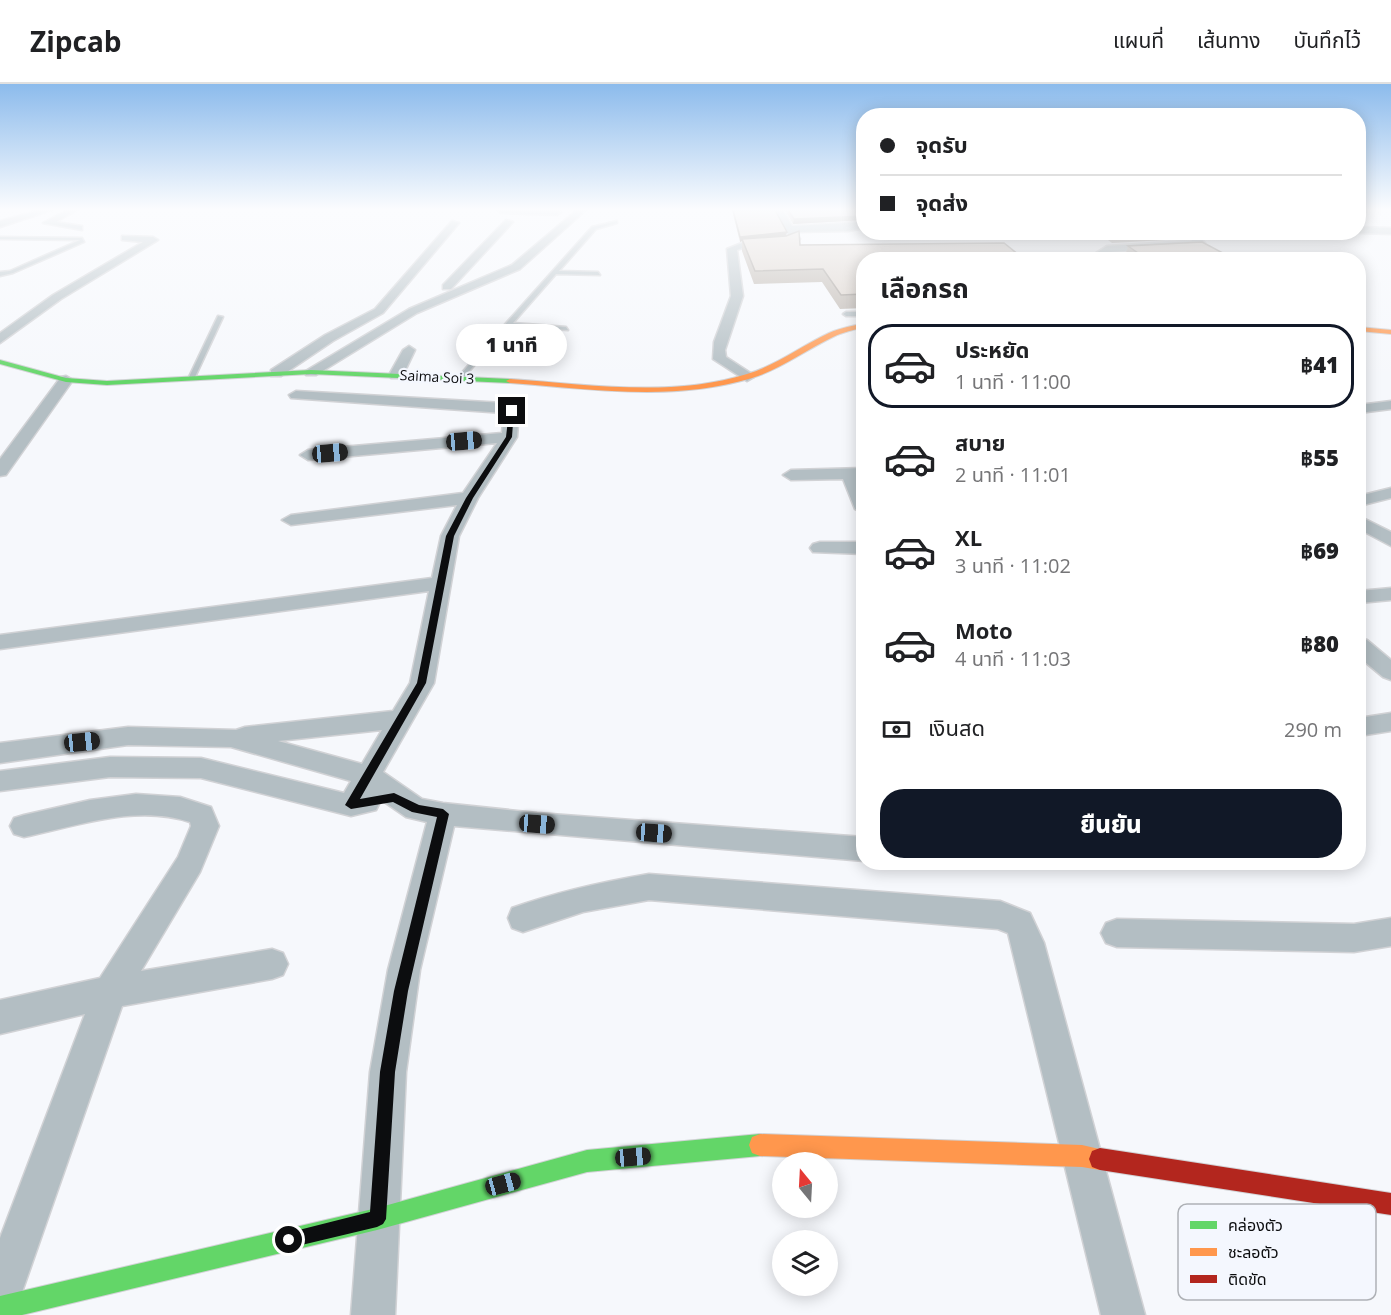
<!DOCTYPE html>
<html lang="th">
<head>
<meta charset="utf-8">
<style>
  body { margin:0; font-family:"Open Sans","Noto Sans Thai",sans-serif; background:#f6f6f6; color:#202124; height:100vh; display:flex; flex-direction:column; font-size:22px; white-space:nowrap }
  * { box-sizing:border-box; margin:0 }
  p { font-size:20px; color:#757577 }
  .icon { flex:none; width:33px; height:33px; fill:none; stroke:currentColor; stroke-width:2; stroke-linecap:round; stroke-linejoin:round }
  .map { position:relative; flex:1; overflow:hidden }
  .drawer { position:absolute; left:856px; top:168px; width:510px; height:618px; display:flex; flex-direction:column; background:#fff; border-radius:24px; box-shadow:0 3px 15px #0003 }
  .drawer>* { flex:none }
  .banner { position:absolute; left:856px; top:24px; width:510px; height:132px; border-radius:24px; box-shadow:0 3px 15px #0003; display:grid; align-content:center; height:132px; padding:0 24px; background:#fff }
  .needle { width:39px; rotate:342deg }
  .controls { position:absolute; left:772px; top:1068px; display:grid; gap:12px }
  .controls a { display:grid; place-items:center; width:66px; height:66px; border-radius:50%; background:#fff; box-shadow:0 3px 15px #0003; font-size:30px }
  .end { position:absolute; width:27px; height:27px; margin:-14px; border:8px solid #0c0d0f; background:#fff; box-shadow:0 0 0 3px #fff }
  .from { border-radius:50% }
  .bubble { position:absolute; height:42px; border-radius:21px; background:#fff; box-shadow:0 3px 15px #0003; font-size:20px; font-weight:800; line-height:42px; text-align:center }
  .car { position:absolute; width:18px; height:36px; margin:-18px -9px; border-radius:8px; box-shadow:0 0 4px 2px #0007; background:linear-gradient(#222 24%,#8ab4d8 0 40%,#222 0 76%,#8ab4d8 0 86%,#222 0) }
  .banner b { display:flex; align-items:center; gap:21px; height:57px; font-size:22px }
  .banner b+b { border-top:2px solid #e0e0e0 }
  .banner i { width:15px; height:15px; background:#202124 }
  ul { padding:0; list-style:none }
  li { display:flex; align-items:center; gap:18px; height:84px; margin:0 12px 9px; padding:0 12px; border:3px solid transparent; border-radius:24px }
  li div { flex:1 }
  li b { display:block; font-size:22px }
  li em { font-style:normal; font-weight:800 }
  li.selected { border-color:#111827 }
  li>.icon { width:54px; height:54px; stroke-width:1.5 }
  h2 { padding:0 24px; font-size:27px; line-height:72px }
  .pay { display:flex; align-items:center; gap:15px; height:66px; padding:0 24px; font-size:22px }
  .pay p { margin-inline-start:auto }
  .cta { display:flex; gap:12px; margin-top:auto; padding:12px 24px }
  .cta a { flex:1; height:69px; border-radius:24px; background:#111827; color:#fff; font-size:24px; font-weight:800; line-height:69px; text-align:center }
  header { display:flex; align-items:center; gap:36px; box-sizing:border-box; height:84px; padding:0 30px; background:#fff; border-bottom:2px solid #e0e0e0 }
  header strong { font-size:28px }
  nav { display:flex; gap:33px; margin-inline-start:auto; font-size:21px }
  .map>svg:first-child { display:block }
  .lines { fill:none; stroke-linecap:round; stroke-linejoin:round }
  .lane-casing { stroke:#d1d2d5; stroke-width:3 }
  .street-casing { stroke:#d1d2d5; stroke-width:3 }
  .fast-casing { stroke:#d1d2d5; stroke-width:2 }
  .slow-casing { stroke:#d1d2d5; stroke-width:2 }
  .jam-casing { stroke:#d1d2d5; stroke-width:2 }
  .lane { fill:#b3bec3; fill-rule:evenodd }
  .street { fill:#b3bec3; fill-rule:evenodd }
  .fast { fill:#63d668; fill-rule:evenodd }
  .slow { fill:#ff974d; fill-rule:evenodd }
  .jam { fill:#b3261e; fill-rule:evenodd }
  .wall { fill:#bbb3ab }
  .shaded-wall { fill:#99928b }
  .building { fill:#dad0c7; stroke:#99928b; stroke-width:1.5 }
  .route { fill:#0c0d0f }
  .labels { text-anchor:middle; stroke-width:4.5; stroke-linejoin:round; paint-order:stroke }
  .far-street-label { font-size:14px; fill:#0c0d0f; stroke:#f4f7fe }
  .key { fill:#f4f7fe; stroke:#aeb1b6; stroke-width:1.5 }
  .key-label { font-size:16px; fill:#0c0d0f }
</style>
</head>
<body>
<header>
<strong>Zipcab</strong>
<nav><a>แผนที่</a><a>เส้นทาง</a><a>บันทึกไว้</a></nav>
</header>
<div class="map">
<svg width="1391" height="1231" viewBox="0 0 1391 1231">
  <rect width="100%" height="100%" fill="#f6f8fc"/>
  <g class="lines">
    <defs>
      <g id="lane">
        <path d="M617,137v2l-21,6 -37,42 39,1 2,3 -44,-1 -43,49 53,4 2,3 -58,-4 -48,53h-4v-2l134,-150z"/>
        <path d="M0,153l82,1 2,4 -71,31 -13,3v-4l10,-1 70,-31 -80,-1z"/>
        <path d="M864,228v4h-18l-3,-2 3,-2z"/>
        <path d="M218,232l5,1 -28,60 -5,1 -1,-1z"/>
      </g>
      <g id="street">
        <path d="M40,126h12l-52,17v-6z"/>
        <path d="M67,126h10l-21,12 26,4v4l-39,-7z"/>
        <path d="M497,126h60l4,2 -4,3 -56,-2z"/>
        <path d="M577,126h9l-66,59 -103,44 -101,62h-10l-2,-3 105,-63 103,-44z"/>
        <path d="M775,126h8l9,16 72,-4v6l-16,3 -53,1 5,7c-18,14 -43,2 -63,11l6,46 -18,54 1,7 26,17 2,3 -7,4 -34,-22 1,-17 17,-46 -4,-47 20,-8 43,-3z"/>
        <path d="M506,136l7,2 -62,67h-8v-4z"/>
        <path d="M452,137l7,2 -76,90 -50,28 -52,35h-10v-6l54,-35 50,-26z"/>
        <path d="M1359,143l32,1v6l-32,-1z"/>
        <path d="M1185,148h10l10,11 -5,3 -91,6 -2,2 5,6h-11l-5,-7 11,-7 85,-5z"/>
        <path d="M1033,149l94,-1 4,3 -5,3h-96v-4z"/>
        <path d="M122,152l31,1 5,3 -97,59 -61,44v-10l53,-38 90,-53 -21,-2z"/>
        <path d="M409,262l6,4 -12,25 -2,3h-10l-2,-3 14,-25z"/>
        <path d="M66,292l7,4 -67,95 -6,1v-17l61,-82z"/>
        <path d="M296,307l208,12 15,8 -2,26 -39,61 -19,38 -25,147 -51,89 39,27 21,4 94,10 327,24v24l-410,-35 -34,144 -14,102 -11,243h-44l19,-243 18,-102 39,-148 -21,-5 -29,-20 3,5 -4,8 -25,6 -150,-38 -91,-1 -110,14v-20l110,-14 91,1 143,35 7,-12 -120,-34 -103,-2 -128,18v-20l128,-16 108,3 9,-3 148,-16 17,-28 19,-92 -429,58v-14l432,-57 9,-42 16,-31 -166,20 -9,-5 9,-5 172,-22 34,-50 -189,17 -8,-5 8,-5 194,-17 2,-20 -213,-15 -2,-3zM382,646l-20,34 -84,-23z"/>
        <path d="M1391,317v8l-32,4v-8z"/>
        <path d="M864,384v10h-4l4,10v26l-9,-5 -12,-30 -52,1 -8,-5 8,-5z"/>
        <path d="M1391,404v10l-32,8v-10z"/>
        <path d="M1359,432l32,16v14l-32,-17z"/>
        <path d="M820,458h44v12l-51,-2 -3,-4 3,-4z"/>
        <path d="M1391,504v12l-32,3v-12z"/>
        <path d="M1359,554l8,2 24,20v20l-8,-3 -24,-20z"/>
        <path d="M1391,629v18l-32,5v-18z"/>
        <path d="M136,710l44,3 31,10 8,19 -19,46 -59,99 131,-22 11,4 5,11 -5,11 -11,4 -150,27 -101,289 -6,15 -15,5v-77l85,-224 -85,20v-34l100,-22 78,-121 13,-31 -1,-4c-54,-18 -113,4 -166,15l-10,-3 -4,-8 4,-8 10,-3 66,-15z"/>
        <path d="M649,790l351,27 30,12 14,30 101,372h-44l-93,-382 -10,-4 -349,-29 -66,12 -60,20 -11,-4 -4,-10 4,-10c45,-16 90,-26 137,-34z"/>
        <path d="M1391,834v28l-37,6 -237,-5 -11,-4 -5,-10 5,-10 11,-4 237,5z"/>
      </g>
      <g id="fast">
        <path d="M0,276l66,18 41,3 204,-11 199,9 4,2 -4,2 -199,-9 -204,11 -41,-3 -66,-18z"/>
        <path d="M760,1050l8,3 3,8 -3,8 -8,3 -173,16 -210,58 -355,85h-22v-19l377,-88 210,-58z"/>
      </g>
      <g id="slow">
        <path d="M864,239v4c-10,3 -21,5 -31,10 -27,13 -52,32 -81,41 -78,24 -163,11 -242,5l-4,-2 4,-2c77,5 161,19 237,-5 30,-9 54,-28 82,-41 11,-5 23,-7 35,-10z"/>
        <path d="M1359,243l32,3v4l-32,-3z"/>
        <path d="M760,1050l322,11 26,6 3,8 -3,8 -8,3 -18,-3 -322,-11 -8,-3 -3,-8 3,-8z"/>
      </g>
      <path id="jam" d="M1100,1064l291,45v22l-291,-45 -8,-3 -3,-8 3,-8z"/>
    </defs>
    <!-- lane casing -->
    <use href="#lane" class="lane-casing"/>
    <!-- street casing -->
    <use href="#street" class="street-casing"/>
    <!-- fast casing -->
    <use href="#fast" class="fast-casing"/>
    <!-- slow casing -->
    <use href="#slow" class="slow-casing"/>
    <!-- jam casing -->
    <use href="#jam" class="jam-casing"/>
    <!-- lane -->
    <use href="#lane" class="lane"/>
    <!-- street -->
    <use href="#street" class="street"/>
    <!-- fast -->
    <use href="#fast" class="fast"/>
    <!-- slow -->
    <use href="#slow" class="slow"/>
    <!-- jam -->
    <use href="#jam" class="jam"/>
  </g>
  <!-- wall -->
  <g class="wall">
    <path d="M732,126h43l11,26 14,9 64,15v48l-24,1 -18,-27 -68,2 -12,-33v-10l-2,1z"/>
    <path d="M785,126h79v10l-71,4z"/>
    <path d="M1130,148h57l-4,7 -71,4 -4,-3 1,-4h19l3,-3z"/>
    <path d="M1128,162l108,14h-101l-9,-7z"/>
  </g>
  <!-- shaded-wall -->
  <g class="shaded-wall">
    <path d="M864,132v4l-71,4 1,-5z"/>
    <path d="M787,148l-1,4 -44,3v2l-2,1v-5z"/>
  </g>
  <!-- building -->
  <g class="building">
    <path d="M733,126h42l12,22 -47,5z"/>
    <path d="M788,126h76v6l-70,3z"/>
    <path d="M799,147l1,14 204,-2 21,17h-161v34l-23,1 -18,-26 -68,2 -13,-32 44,-3z"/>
    <path d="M1132,148h51l-2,1 4,2 -71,4 -5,-3h19z"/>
    <path d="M1202,158l34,18h-88l-20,-14z"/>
  </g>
  <!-- sky -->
  <linearGradient id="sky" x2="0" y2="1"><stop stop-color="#8cbbec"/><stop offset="0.42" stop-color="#fbfcfe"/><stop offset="1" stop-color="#fbfcfe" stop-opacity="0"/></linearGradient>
  <rect width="1391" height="298" fill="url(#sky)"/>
  <!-- route -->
  <path class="route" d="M514,325l-2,28 -39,61 -19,38 -28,147 -66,116 34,-6 25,12 24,4 6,5 -41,177 -13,81 -9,147 -3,5 -6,3 -88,21 -6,-2 -3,-6 3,-6 87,-22 10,-140 14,-81 43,-174 -25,-5 -19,-10 -42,7 -6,-4 72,-122 29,-147 20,-38 40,-61 3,-26z"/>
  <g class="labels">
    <!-- far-street labels -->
    <g class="far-street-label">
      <text transform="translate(437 293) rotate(3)" y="5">Saima Soi 3</text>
    </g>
  </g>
  <!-- legend -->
  <rect x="1178" y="1120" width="198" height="96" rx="9" class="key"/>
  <rect x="1190" y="1137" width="27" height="8" fill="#63d668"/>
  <rect x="1190" y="1164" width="27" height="8" fill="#ff974d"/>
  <rect x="1190" y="1191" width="27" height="8" fill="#b3261e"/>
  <g class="key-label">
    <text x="1228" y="1147">คล่องตัว</text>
    <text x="1228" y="1174">ชะลอตัว</text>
    <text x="1228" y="1201">ติดขัด</text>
  </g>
</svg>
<div class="controls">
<a><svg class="needle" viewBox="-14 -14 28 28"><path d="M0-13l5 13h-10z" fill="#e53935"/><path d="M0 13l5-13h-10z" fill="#757577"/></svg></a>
<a><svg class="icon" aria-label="layers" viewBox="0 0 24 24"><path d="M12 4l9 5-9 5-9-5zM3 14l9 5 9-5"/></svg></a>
</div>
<i class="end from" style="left:289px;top:1156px"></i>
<i class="end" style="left:512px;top:327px"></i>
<div class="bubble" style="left:456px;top:240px;width:111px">1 นาที</div>
<i class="car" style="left:464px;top:357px;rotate:85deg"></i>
<i class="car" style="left:330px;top:369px;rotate:85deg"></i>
<i class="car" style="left:82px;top:658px;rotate:84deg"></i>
<i class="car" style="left:537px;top:740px;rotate:94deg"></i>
<i class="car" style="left:654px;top:749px;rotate:94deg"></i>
<i class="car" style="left:633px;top:1073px;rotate:85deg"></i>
<i class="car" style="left:503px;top:1100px;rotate:75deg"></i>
<div class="banner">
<b><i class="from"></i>จุดรับ</b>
<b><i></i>จุดส่ง</b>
</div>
<section class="drawer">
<h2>เลือกรถ</h2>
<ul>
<li class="selected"><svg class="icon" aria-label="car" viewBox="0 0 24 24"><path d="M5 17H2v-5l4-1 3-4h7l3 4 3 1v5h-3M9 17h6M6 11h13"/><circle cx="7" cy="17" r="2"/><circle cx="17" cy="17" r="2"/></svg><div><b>ประหยัด</b><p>1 นาที · 11:00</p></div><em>฿41</em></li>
<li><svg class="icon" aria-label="car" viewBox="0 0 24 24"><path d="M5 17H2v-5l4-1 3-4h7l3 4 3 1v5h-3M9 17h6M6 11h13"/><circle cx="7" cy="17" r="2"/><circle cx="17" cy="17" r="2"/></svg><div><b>สบาย</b><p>2 นาที · 11:01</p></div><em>฿55</em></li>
<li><svg class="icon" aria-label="car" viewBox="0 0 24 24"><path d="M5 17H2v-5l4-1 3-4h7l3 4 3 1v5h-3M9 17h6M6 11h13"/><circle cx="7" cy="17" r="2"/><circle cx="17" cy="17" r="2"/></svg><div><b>XL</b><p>3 นาที · 11:02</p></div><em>฿69</em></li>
<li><svg class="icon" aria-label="car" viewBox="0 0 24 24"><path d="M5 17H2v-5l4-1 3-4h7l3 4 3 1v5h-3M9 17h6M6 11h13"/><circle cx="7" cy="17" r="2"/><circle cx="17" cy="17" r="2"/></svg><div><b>Moto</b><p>4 นาที · 11:03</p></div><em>฿80</em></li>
</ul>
<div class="pay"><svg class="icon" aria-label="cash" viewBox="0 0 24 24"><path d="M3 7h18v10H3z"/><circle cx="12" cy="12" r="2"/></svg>เงินสด<p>290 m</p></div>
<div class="cta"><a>ยืนยัน</a></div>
</section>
</div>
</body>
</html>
